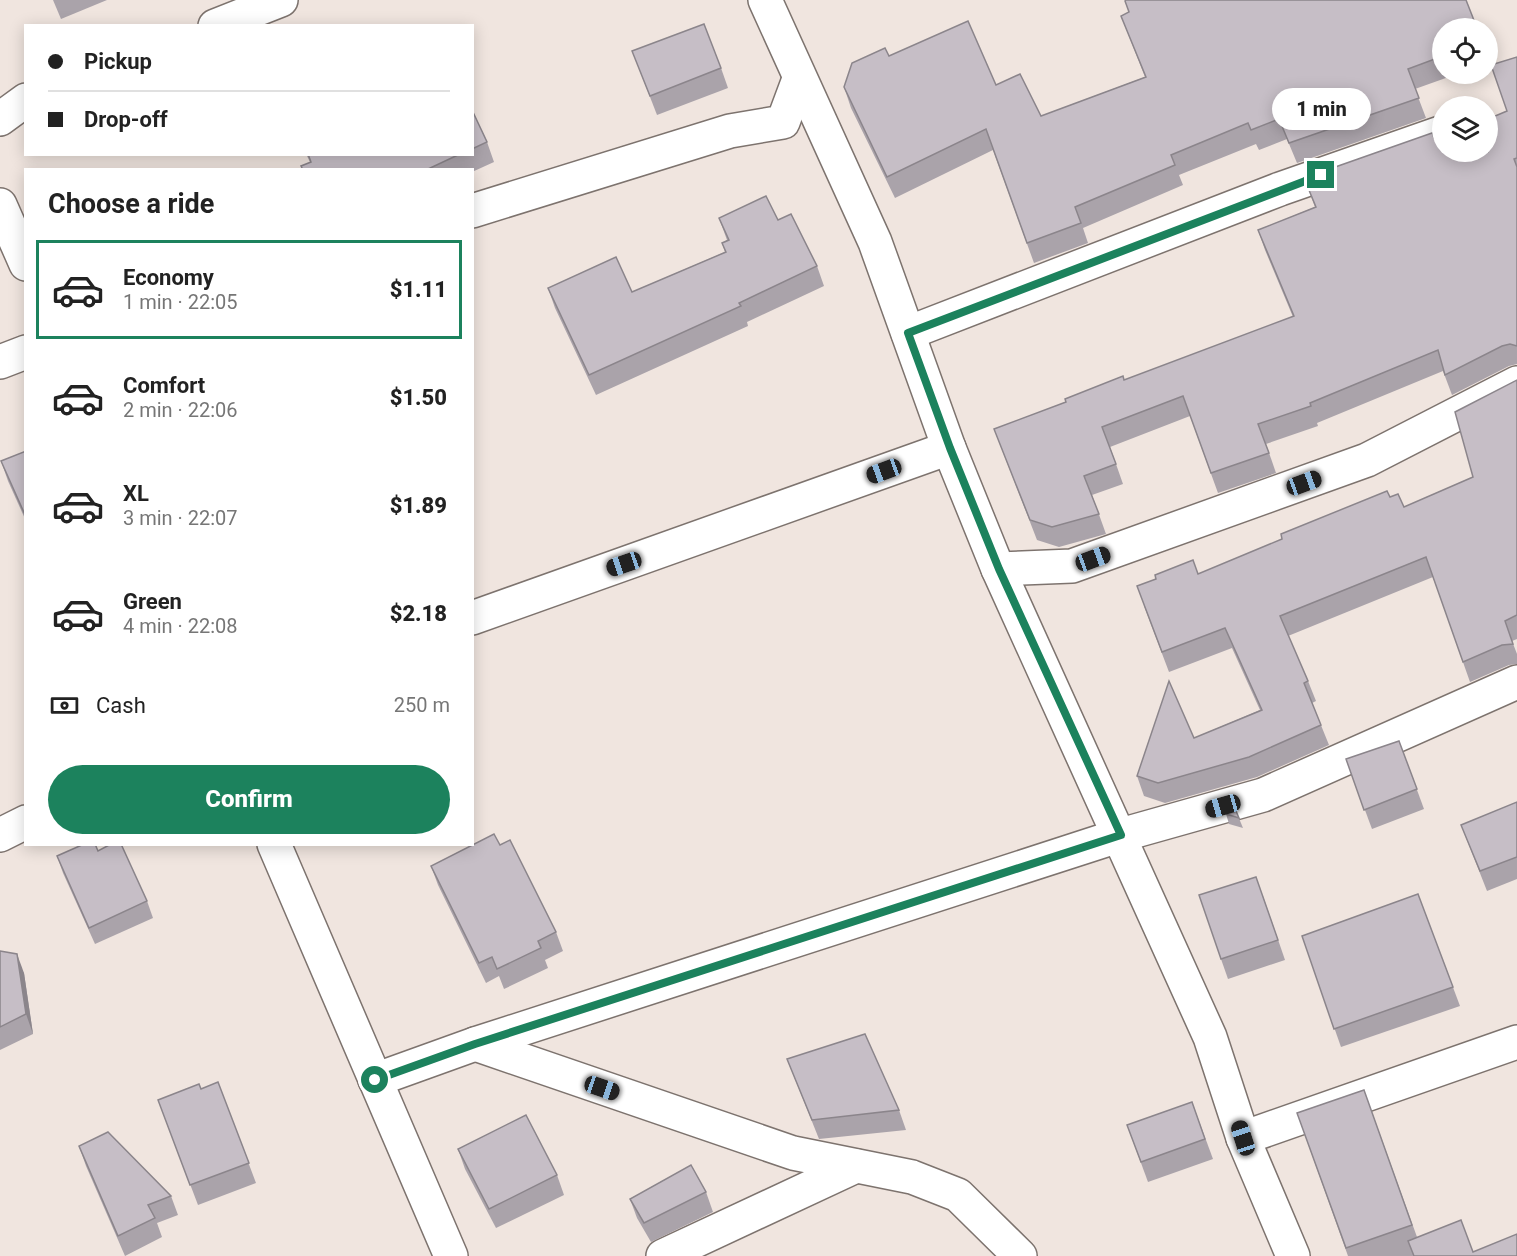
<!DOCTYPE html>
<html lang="en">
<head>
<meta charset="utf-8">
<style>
  body { margin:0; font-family:Roboto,sans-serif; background:#f6f6f6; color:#222; height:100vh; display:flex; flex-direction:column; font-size:22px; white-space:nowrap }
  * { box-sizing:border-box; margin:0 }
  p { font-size:20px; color:#767676 }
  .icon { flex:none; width:33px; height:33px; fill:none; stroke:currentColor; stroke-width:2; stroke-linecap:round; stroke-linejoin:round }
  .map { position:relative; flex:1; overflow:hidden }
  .panel { position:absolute; left:24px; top:168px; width:450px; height:678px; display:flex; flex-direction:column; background:#fff; border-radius:0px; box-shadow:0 3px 15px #0003 }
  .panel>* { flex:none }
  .guide { position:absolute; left:24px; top:24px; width:450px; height:132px; border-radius:0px; box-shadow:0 3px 15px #0003; display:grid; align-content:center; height:132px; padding:0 24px; background:#fff }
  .buttons { position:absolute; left:1432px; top:18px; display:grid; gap:12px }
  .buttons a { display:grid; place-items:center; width:66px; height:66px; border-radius:50%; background:#fff; box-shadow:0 3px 15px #0003; font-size:30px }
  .end { position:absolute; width:27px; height:27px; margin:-14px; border:8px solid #1c825d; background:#fff; box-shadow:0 0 0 3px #fff }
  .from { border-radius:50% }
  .bubble { position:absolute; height:42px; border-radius:21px; background:#fff; box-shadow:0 3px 15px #0003; font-size:20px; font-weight:800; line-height:42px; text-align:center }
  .car { position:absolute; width:18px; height:36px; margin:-18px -9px; border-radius:8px; box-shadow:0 0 4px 2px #0007; background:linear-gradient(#222 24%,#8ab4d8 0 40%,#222 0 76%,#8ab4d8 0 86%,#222 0) }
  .guide b { display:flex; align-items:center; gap:21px; height:57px; font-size:22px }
  .guide b+b { border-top:2px solid #e0e0e0 }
  .guide i { width:15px; height:15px; background:#222 }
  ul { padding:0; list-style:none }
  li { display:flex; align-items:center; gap:18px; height:99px; margin:0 12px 9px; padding:0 12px; border:3px solid transparent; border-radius:0px }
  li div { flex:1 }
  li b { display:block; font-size:22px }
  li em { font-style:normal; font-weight:800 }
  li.active { border-color:#1c825d }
  li>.icon { width:54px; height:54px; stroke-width:1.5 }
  h2 { padding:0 24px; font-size:27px; line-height:72px }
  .pay { display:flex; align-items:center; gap:15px; height:66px; padding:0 24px; font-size:22px }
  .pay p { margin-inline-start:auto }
  .button { display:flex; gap:12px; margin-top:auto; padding:12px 24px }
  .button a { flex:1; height:69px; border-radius:36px; background:#1c825d; color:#fff; font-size:24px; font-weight:800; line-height:69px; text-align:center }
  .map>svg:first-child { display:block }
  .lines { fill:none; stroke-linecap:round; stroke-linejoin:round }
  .minor-casing { stroke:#7d736e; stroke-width:36 }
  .minor { stroke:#fff; stroke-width:33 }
  .wall { fill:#aaa3aa }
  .shaded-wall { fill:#8b858b }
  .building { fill:#c6bec6; stroke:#8b858b; stroke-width:1.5 }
  .route { stroke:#1c825d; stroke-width:8 }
</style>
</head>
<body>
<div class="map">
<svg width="1517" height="1256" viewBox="0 0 1517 1256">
  <rect width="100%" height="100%" fill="#f0e5df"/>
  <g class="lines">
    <defs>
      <g id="minor">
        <path d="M765,0l110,242 74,206 49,121 212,468 33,101 50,118"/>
        <path d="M215,26l66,-26"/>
        <path d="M0,119l26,-19"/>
        <path d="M0,205l26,59"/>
        <path d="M472,211l258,-80 53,-9 16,-43"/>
        <path d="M908,333l372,-144 163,-57"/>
        <path d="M0,362l26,-10"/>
        <path d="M998,569l74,-3 295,-106 150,-77"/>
        <path d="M472,618l477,-170"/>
        <path d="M0,835l26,-13"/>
        <path d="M274,844l177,412"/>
        <path d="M475,1044l318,109 119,24 46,18 62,61"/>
        <path d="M375,1080l100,-36 646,-209 142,-40 254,-113"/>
        <path d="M1243,1138l274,-96"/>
        <path d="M663,1256l193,-90"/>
      </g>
    </defs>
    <!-- minor casing -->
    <use href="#minor" class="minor-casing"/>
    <!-- minor -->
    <use href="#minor" class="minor"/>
  </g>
  <!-- wall -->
  <g class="wall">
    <path d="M53,0h54l-46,19z"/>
    <path d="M1121,16l322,12v46h14l-42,15 11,29 -129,45 -10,-24 -28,11 -3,-6 -77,31 4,10 -100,43 5,15 -54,20 -41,-113 -98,48 -44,-90 -7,-21 45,-31 107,29 45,31 104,-39z"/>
    <path d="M1517,57v307l-8,2 -57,29 -9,-24 -126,52 1,3 -52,18 10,29 -58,20 -28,-77 -80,31 13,37 -31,11 14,39 -47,13 -22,-7 -43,-111 299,-112 -28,-67 -7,-20 57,-23 -11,-29 132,-36 71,-31z"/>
    <path d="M721,68l7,20 -71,27 -17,-44z"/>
    <path d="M472,110l15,32 7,20 -22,10v-2h-169l7,-8 -4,-8h166z"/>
    <path d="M719,218l59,2 39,46 7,20 -77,36 1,4 -152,69 -41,-87 -7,-20 84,4 93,-40 -3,-9 5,-3z"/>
    <path d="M1517,380v259l-5,2 5,13v10l-8,1 -39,17 -37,-105 -145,59 20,45 8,20 -4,2 17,42 -72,32 -92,26 -21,-7 -7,-20 57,-38 66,-28 -28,-62 -63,24 -25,-66 54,-32 192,-77 14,10 69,-30z"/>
    <path d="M26,451v70l-18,-40 -7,-20z"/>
    <path d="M1399,741l25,68 -52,20 -26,-70z"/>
    <path d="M1517,802v77l-30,12 -26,-66z"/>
    <path d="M1236,811l7,17 -14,-4 -3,-10z"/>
    <path d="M500,845l56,87 7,19 -18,9 3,8 -44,21 -5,-13 -13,7 -48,-98 -7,-19z"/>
    <path d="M57,856l90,45 6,17 -58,26 -32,-71z"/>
    <path d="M1418,894l42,112 -119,41 -39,-111z"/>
    <path d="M1263,896l22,64 -57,19 -7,-20z"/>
    <path d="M0,951l24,22 9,61 -33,16z"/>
    <path d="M787,1059l112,51 7,20 -87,9z"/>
    <path d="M218,1082l38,101 -58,22 -40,-105 43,-11z"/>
    <path d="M1364,1090l53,147 56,15 44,4h-169l-51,-143z"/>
    <path d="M1192,1102l21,57 -65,23 -21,-57z"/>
    <path d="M79,1146l92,50 7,19 -21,8 5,14 -37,19 -39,-90z"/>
    <path d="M458,1149l99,26 7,20 -68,33 -31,-59z"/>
    <path d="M706,1192l7,20 -62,30 -14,-24 -7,-19z"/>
  </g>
  <!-- shaded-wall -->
  <path class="shaded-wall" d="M17,954l7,19 9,61 -7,-20z"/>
  <!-- building -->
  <g class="building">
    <path d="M1126,0h340l11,28h-34v28l-35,13 11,29 -130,45 -10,-24 -28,11 -3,-7 -77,32 4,10 -100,42 6,16 -54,20 -41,-114 -99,48 -43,-90 8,-24 33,-15 4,8 79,-35 28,64 24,-11 21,42 105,-39 -25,-61 8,-4 -4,-11z"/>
    <path d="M704,24l17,44 -71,28 -18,-45z"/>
    <path d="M1517,57v101l-3,1 3,8v179l-7,-2 -8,2 -57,29 -7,-25 -128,53 1,3 -53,18 11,29 -58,20 -28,-77 -81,31 14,37 -32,12 15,38 -47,13 -22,-7 -36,-91 72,-27 -1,-3 58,-23 1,4 170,-64 -36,-86 58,-23 -12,-29 128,-45 4,9 7,-3v13h45v-33l19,-8 -16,-46z"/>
    <path d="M472,110l15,32 -15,7z"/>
    <path d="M308,154h152l-34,16h-123l-2,-4 10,-4z"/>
    <path d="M766,196l12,24 13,-6 26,52 -78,37 2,3 -152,69 -41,-87 68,-31 16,35 94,-40 -4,-9 7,-3 -10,-22z"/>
    <path d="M1517,380v235l-12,6 8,23 -11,1 -39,17 -37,-105 -146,59 28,65 -4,2 17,42 -72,32 -91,26 -21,-7 32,-95 25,57 68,-28 -37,-82 -63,24 -25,-66 19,-7 -1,-4 38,-15 5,14 84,-35 -1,-5 106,-43 3,6 8,-3 6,13 69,-30 -18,-65z"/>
    <path d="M26,451v66l-25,-56z"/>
    <path d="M1399,741l18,48 -53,21 -18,-51z"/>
    <path d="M1517,802v55l-37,14 -19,-46z"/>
    <path d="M1236,811l3,7 -13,-4z"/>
    <path d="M494,834l6,11 10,-5 46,92 -18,9 3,7 -44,21 -5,-12 -13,6 -48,-97z"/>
    <path d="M84,844h11l3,7 13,-7h10l26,57 -58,27 -32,-72z"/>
    <path d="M1256,877l22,63 -57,19 -22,-64z"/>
    <path d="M1418,894l35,93 -119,42 -32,-93z"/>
    <path d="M0,951l17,3 9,60 -26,13z"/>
    <path d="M865,1034l34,76 -87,10 -25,-61z"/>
    <path d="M218,1082l31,81 -59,22 -32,-85 41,-16 2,5z"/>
    <path d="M1364,1090l48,135 -66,23 -49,-135z"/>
    <path d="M1192,1102l13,37 -64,23 -14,-37z"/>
    <path d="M526,1115l31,60 -68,34 -31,-60z"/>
    <path d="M108,1132l63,64 -23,9 7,13 -37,18 -39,-90z"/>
    <path d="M691,1165l15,27 -62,31 -14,-24z"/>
    <path d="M1461,1220l12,32 44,-18v22h-103l-6,-15z"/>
  </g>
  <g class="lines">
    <!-- route -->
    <path class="route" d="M375,1080l100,-36 646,-209 -122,-266 -49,-121 -42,-115 413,-158"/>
  </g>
</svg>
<div class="buttons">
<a><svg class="icon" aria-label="locate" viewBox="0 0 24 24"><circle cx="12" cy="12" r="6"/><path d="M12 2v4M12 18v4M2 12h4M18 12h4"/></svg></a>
<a><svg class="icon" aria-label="layers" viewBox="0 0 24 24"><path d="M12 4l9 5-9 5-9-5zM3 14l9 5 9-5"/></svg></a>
</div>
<i class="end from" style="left:375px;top:1080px"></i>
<i class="end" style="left:1321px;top:175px"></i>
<div class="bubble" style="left:1272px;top:88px;width:99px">1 min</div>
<i class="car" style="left:884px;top:471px;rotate:250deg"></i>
<i class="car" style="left:1304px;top:483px;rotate:70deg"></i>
<i class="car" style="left:1093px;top:559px;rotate:70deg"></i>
<i class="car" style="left:624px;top:564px;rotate:251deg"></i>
<i class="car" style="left:1223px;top:806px;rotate:254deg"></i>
<i class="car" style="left:602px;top:1088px;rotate:109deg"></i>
<i class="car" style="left:1243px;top:1138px;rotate:342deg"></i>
<div class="guide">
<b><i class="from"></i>Pickup</b>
<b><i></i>Drop-off</b>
</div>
<section class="panel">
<h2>Choose a ride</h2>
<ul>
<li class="active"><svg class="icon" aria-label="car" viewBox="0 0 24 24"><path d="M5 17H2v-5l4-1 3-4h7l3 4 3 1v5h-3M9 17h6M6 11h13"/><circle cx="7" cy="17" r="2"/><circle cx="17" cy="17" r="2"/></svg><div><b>Economy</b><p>1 min · 22:05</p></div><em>$1.11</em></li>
<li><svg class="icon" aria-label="car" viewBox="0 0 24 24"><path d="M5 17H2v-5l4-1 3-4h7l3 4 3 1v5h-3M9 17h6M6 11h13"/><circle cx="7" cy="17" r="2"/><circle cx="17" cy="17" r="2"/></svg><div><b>Comfort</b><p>2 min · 22:06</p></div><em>$1.50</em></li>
<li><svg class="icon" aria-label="car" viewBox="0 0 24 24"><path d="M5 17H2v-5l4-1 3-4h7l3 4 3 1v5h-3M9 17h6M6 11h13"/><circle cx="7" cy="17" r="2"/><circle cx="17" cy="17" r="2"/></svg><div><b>XL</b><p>3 min · 22:07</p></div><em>$1.89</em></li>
<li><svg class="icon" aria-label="car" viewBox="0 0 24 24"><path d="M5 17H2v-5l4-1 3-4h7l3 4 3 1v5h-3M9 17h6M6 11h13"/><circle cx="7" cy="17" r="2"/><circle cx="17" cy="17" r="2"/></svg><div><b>Green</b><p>4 min · 22:08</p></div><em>$2.18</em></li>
</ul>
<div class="pay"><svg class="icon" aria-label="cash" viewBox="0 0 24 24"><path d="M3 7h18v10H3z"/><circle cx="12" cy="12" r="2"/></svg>Cash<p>250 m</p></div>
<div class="button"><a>Confirm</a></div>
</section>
</div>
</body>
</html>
